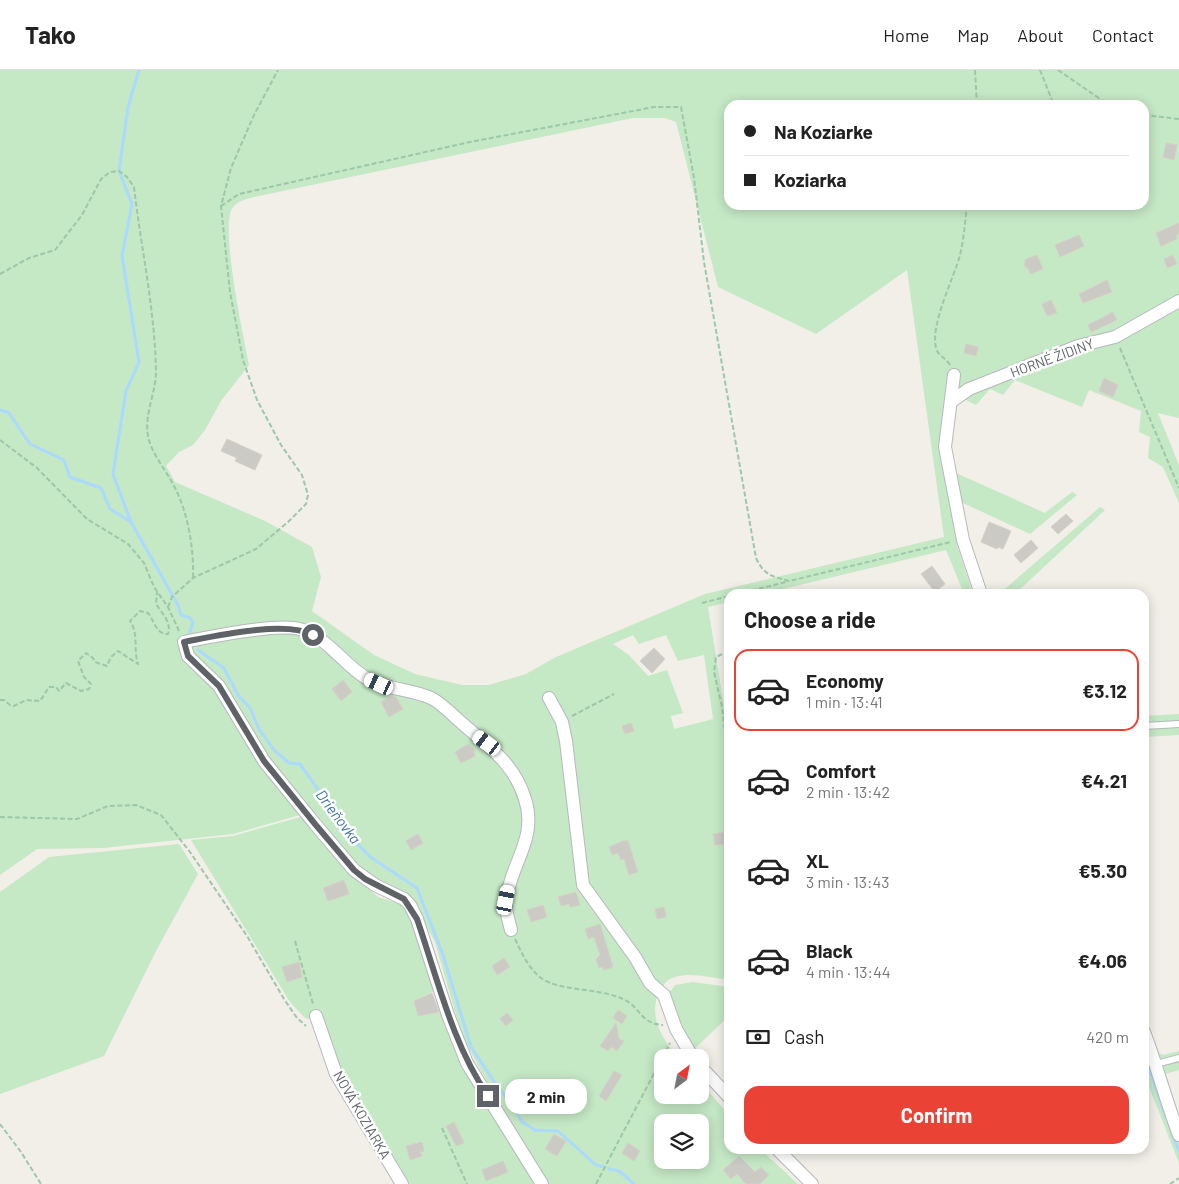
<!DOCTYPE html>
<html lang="en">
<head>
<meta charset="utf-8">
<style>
  body { margin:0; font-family:Barlow,sans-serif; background:#f6f6f6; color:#222; height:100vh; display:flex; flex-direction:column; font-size:19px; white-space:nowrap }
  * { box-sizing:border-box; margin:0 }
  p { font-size:16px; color:#767676 }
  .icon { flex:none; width:28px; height:28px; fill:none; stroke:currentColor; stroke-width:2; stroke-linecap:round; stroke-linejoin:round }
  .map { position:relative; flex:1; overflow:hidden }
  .side { position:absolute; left:724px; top:519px; width:425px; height:565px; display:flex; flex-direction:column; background:#fff; border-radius:15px; box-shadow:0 2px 12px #0003 }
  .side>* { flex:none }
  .top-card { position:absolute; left:724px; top:30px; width:425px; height:110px; border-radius:15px; box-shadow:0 2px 12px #0003; display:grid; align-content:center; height:110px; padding:0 20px; background:#fff }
  .needle { width:32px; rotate:32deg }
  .fabs { position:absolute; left:654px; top:979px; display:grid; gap:10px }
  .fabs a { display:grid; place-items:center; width:55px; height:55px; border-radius:10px; background:#fff; box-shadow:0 2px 12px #0003; font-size:25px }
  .end { position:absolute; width:22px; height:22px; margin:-11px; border:6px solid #5f6368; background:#fff; box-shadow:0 0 0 2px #fff }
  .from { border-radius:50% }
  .bubble { position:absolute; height:35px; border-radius:15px; background:#fff; box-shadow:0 2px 12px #0003; font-size:16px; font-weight:700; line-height:35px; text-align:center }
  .car { position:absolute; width:15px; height:30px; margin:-15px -8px; border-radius:6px; box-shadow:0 0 4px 1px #0007; background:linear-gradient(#fff 24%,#345 0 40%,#fff 0 76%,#345 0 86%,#fff 0) }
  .top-card b { display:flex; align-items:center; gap:18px; height:48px; font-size:19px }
  .top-card b+b { border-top:1px solid #e0e0e0 }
  .top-card i { width:12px; height:12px; background:#222 }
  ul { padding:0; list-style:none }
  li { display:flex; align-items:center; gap:15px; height:82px; margin:0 10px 8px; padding:0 10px; border:2px solid transparent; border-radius:15px }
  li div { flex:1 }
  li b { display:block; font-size:19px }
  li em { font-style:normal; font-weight:700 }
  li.selected { border-color:#ea4335 }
  li>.icon { width:45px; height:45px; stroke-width:1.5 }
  h2 { padding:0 20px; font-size:22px; line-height:60px }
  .pay { display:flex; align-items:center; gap:12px; height:55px; padding:0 20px; font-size:19px }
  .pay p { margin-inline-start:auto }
  .action { display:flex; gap:10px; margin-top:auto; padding:10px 20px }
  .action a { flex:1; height:58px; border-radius:15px; background:#ea4335; color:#fff; font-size:20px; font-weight:700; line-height:58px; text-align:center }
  header { display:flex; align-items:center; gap:30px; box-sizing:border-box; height:70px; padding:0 25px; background:#fff; border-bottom:1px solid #e0e0e0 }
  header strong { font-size:24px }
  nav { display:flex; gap:28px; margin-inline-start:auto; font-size:18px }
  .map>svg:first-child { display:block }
  .green { fill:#c5e8c5; fill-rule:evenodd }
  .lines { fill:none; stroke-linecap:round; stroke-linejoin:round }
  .stream { stroke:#aadaff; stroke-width:3 }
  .building { fill:#cccac5; stroke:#d6d1c6 }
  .service-casing { stroke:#b5b8bc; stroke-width:8 }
  .minor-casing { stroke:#b5b8bc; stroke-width:14 }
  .path { stroke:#9cc7a9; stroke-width:2; stroke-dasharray:5 2.5; stroke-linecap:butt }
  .service { stroke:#fff; stroke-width:6 }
  .minor { stroke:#fff; stroke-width:12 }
  .route { stroke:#5f6368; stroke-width:6 }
  .labels { text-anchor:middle; stroke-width:5; stroke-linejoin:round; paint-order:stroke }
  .street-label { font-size:14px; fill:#5f6368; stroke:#fff }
  .water-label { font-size:15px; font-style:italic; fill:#4174aa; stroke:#fff }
</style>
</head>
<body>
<header>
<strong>Tako</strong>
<nav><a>Home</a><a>Map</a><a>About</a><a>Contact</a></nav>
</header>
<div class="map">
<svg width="1179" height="1114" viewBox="0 0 1179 1114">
  <rect width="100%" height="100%" fill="#f1efe8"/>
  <!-- green -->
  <g class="green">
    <path d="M0,0h1179v348l-21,-5 21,52v38l-16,-36 -15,-9 2,-21 -11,-5 2,-21 -52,-21 -7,17 -67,-27 -12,15 -13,-6 -14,16 -12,-6 -7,4 -6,46 5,24 89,40 27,-21 5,3 -47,39 -80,-37 7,48 16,49h-9l-18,-44 -184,44h-33v8l-21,5 21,130v243c-16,-2 -38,-8 -54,-3 -8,2 -12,8 -16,15 -11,24 3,47 19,65l-16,1v37h38v-13l29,33v34h31l38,35h-388l-70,-116 -19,-54 -13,5 -3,-1 -15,-16 -99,-162 42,-4 71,-20 51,61 23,20 29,9 29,84 -22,11 4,15 21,-4 5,3 54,87 -36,-66 -27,-94 -23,-42 -11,-10 -41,-20 -46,-59 -81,23 -130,14 -66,1 -37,26zM729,35h415v100h-415zM633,48h32l11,4 42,165 98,47 91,-64 37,267 -239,57 -149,63 -30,17 -37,11h-27l-47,-11 -41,-19 -62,-44 9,-34 -9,-30 -47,-26 -90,-39 -9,-16 13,-14 14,-7 12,-15 16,-29 28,-36c-5,-26 -30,-141 -16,-158 5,-6 13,-8 21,-10zM307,562l85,56 -25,-4 -60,-45zM633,565l6,9 27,-9 12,26 26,-6 9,64 -39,10 -3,-13 12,-3 -16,-43 -19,6 -19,-21 -16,-11zM662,1052h38v38h-38z"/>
    <path d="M1100,437l5,3 -90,84h-16z"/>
    <path d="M1179,644v21l-35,2v-21z"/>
    <path d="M179,774l19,30 -42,77 -52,105 -104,38v-202l49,-35z"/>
    <path d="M693,912l36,5v29l-37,35 -25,-55 8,-11z"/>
    <path d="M1144,945l15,38 4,2 16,-4v19l-14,4 3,16 11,31v42l-35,-89z"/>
  </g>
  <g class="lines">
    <!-- stream -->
    <g class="stream">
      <path d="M0,340l9,3 21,31 34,16 6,17 31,11 9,21 21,13 47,83 3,10 9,3 3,4 -3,10"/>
      <path d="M131,452l-18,-48 13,-83 13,-29 -17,-106 10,-52 -13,-33 9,-64 11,-37"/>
      <path d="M198,580l26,18 14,27 12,13 9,21 15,21 15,13 11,1 52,74 17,18 48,32 26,67 28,92 26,39 14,16 11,20 13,8 23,1 38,34 8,2"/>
      <path d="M1144,983l22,65"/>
      <path d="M1173,1066l6,15"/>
      <path d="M609,1099l10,2 15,13"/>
    </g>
  </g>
  <!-- building -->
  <g class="building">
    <path d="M1166,73l11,2 -3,15 -11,-3z"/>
    <path d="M1179,153v11l-3,1 1,4 -16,7 -5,-13z"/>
    <path d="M1079,165l5,11 -24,11 -5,-12z"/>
    <path d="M1037,185l6,14 -12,5 -3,-6 -4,-2 2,-7z"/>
    <path d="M1173,185l4,9 -10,4 -3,-9z"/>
    <path d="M1107,210l5,12 -29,11 -4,-9z"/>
    <path d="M1051,230l6,13 -10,3 -5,-12z"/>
    <path d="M1113,242l4,8 -26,12 -3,-7z"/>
    <path d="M966,274l12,3 -2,9 -12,-3z"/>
    <path d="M1104,308l14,7 -5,12 -14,-6z"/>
    <path d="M227,369l35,16 -7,15 -20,-9 2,-3 -16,-7z"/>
    <path d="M1066,444l7,7 -15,13 -7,-7z"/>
    <path d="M989,452l22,9 -8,18 -5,-2 -1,2 -16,-7z"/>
    <path d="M1031,470l7,8 -17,15 -7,-8z"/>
    <path d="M932,496l13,18 -10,8 -14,-18z"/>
    <path d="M654,578l11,11 -13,14 -12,-12z"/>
    <path d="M343,610l9,12 -11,9 -9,-12z"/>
    <path d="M392,626l4,1 7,12 -14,8 -8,-15z"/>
    <path d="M631,653l3,8 -9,3 -3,-8z"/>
    <path d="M468,674l6,5 1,7 -14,7 -6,-11z"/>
    <path d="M726,762l3,1v11l-14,1 -2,-11z"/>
    <path d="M418,764l5,9 -12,7 -5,-9z"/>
    <path d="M623,771h5l10,31 -9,3 -5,-16 -3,1 -3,-7 -6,2 -3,-8z"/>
    <path d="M344,810l5,14 -21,7 -5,-13z"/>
    <path d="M576,822l4,13 -10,2 -1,-3 -8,2 -3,-9z"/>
    <path d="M543,835l4,12 -16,5 -4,-12z"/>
    <path d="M664,837l2,10 -9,2 -2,-10z"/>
    <path d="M600,854l13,43 -9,3 -2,-3 -3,1 -3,-9 4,-4 -6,-18 -6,2 -3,-10z"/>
    <path d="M504,888l6,9 -13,8 -5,-9z"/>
    <path d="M299,892l3,15 -15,5 -5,-15z"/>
    <path d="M432,923l7,19 -21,4 -4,-15z"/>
    <path d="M618,940l9,6 -5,8 -9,-6z"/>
    <path d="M507,943l6,7 -7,6 -6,-7z"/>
    <path d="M616,953l3,16 5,2 -7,10 -6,-4 -3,4 -8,-5z"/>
    <path d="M614,1001l8,4 -16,26 -7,-5z"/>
    <path d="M454,1052l10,21 -8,3 -10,-20z"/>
    <path d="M554,1064l12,7 -9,15 -12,-7z"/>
    <path d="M422,1072l2,9 -4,1 2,4 -12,4 -4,-14z"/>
    <path d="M628,1073l12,8 -6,10 -12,-8z"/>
    <path d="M739,1086l16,16 6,-5 8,8 -9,9h-14l-9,-10 -6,5 -8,-9z"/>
    <path d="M503,1091l5,11 -22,9 -4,-11z"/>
  </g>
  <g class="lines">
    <defs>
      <g id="service">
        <path d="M1144,656l35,-2"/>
        <path d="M1156,994l23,-6"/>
      </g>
      <g id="minor">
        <path d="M954,305l-9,72 18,93 18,54"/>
        <path d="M952,331l17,-12 109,-43 37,-9 64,-36"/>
        <path d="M549,628l13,24 4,19 17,144 52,72 15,26 14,12 12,34 17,29"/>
        <path d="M511,860c-2,-9 -6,-19 -5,-29 4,-37 32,-62 19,-102 -11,-36 -36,-52 -62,-75 -10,-8 -20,-20 -32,-26 -20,-9 -44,-8 -65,-20 -23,-14 -40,-42 -66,-49 -24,-6 -90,8 -116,13l4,14 31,30 45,75 51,63 39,46 21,15 29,14 6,6 7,14 31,96 19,48 75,121"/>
        <path d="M316,946l20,58 66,110"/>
        <path d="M1144,962c13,34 22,69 35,103"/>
        <path d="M700,996l29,31"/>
        <path d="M777,1079l35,35"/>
      </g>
    </defs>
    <!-- service casing -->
    <use href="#service" class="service-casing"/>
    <!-- minor casing -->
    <use href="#minor" class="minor-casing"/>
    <!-- path -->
    <g class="path">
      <path d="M975,0l2,35"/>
      <path d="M1040,0l14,35"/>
      <path d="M1058,0l51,35"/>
      <path d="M1144,45l35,4"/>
      <path d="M221,136l18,-12 231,-52 184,-35h27l13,71 10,84 52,296c8,17 15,18 33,23l162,-39"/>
      <path d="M0,204l29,-16 26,-8 27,-35 19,-36 9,-7 9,-1 8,6 7,10c7,61 21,123 22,185 0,20 -12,43 -8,64 3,17 18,34 26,50 14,26 20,63 19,92"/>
      <path d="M1120,278l59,140"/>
      <path d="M950,295c-4,-7 -12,-9 -14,-17 -6,-24 18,-70 24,-93 4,-16 5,-34 7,-50"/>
      <path d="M0,370l37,28 50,51 41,25 16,19 10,24 14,20 11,24"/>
      <path d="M737,524l49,-12"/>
      <path d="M702,533l27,-7"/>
      <path d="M168,537l4,-10 21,-19 63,-29 32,-27 18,-18 2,-9 -6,-20 -21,-30 -24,-45 -14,-40 -13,-68 -9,-86 10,-38 23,-53 24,-45"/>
      <path d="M729,581l-13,6 -2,15 8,35 7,57"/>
      <path d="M0,630h4l6,5 4,1 12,-6 14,1 9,-14h7l3,4 7,-8 15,8 8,-2 2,-5 -7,-7 -6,-16 8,-8 7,5 2,4 12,4 4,-9 7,-6 20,13c-5,-15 1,-30 -8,-43l10,-10 8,2c7,8 7,21 20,21 4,-11 -6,-21 -12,-30l1,-12"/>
      <path d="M572,646l42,-22"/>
      <path d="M0,747l77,2 31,-13 28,-1 25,10 29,37 57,84 37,63 13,19 9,8"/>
      <path d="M515,869c7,14 13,29 26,39 17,13 59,10 82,21 18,8 17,25 40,26"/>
      <path d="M295,871l18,63"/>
      <path d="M0,1054l21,28 20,32"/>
      <path d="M442,1058l25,56"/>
      <path d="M596,1114l74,-141"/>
      <path d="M1170,1114l9,-6"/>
    </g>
    <!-- service -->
    <use href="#service" class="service"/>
    <!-- minor -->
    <use href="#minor" class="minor"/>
  </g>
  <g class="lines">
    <!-- route -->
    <path class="route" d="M313,565c-27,-15 -98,1 -129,7l4,14 31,30 45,75 51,63 39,46 11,9 39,20 13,20c21,61 35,124 71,177"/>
  </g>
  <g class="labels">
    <!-- street labels -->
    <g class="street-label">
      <text transform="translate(1052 288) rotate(-20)" y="5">HORNÉ ŽIDINY</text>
      <text transform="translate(362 1045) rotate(60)" y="5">NOVÁ KOZIARKA</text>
    </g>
    <!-- water labels -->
    <g class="water-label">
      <text transform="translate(338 747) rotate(53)" y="5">Drieňovka</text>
    </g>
  </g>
</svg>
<div class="fabs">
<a><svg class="needle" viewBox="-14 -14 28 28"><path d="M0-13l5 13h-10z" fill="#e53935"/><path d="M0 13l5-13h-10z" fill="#767676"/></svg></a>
<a><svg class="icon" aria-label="layers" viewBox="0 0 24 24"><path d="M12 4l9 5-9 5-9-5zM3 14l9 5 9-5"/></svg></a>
</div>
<i class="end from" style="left:313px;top:565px"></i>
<i class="end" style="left:488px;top:1026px"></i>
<div class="bubble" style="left:505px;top:1009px;width:82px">2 min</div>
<i class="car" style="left:379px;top:614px;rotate:295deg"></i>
<i class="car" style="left:487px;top:673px;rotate:306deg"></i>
<i class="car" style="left:506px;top:830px;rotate:11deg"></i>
<div class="top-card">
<b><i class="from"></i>Na Koziarke</b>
<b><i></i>Koziarka</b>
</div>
<section class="side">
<h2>Choose a ride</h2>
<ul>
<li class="selected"><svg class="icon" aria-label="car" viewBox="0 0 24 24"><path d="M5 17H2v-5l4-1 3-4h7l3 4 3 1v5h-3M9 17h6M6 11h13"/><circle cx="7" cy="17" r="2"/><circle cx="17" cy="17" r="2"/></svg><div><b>Economy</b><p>1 min · 13:41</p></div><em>€3.12</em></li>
<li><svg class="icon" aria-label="car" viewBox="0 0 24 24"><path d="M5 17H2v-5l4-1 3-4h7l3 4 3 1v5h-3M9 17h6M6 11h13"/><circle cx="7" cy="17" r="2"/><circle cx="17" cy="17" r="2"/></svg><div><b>Comfort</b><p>2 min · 13:42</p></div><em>€4.21</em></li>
<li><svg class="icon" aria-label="car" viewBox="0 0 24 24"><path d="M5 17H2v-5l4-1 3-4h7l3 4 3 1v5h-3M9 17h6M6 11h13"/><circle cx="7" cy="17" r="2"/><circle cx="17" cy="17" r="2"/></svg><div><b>XL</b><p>3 min · 13:43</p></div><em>€5.30</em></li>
<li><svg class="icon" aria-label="car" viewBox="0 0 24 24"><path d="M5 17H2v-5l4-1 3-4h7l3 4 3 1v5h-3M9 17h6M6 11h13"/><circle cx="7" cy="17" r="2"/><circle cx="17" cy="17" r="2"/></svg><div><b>Black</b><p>4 min · 13:44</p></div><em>€4.06</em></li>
</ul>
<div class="pay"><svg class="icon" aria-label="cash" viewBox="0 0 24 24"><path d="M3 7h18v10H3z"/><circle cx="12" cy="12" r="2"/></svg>Cash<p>420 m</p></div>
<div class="action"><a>Confirm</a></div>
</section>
</div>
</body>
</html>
